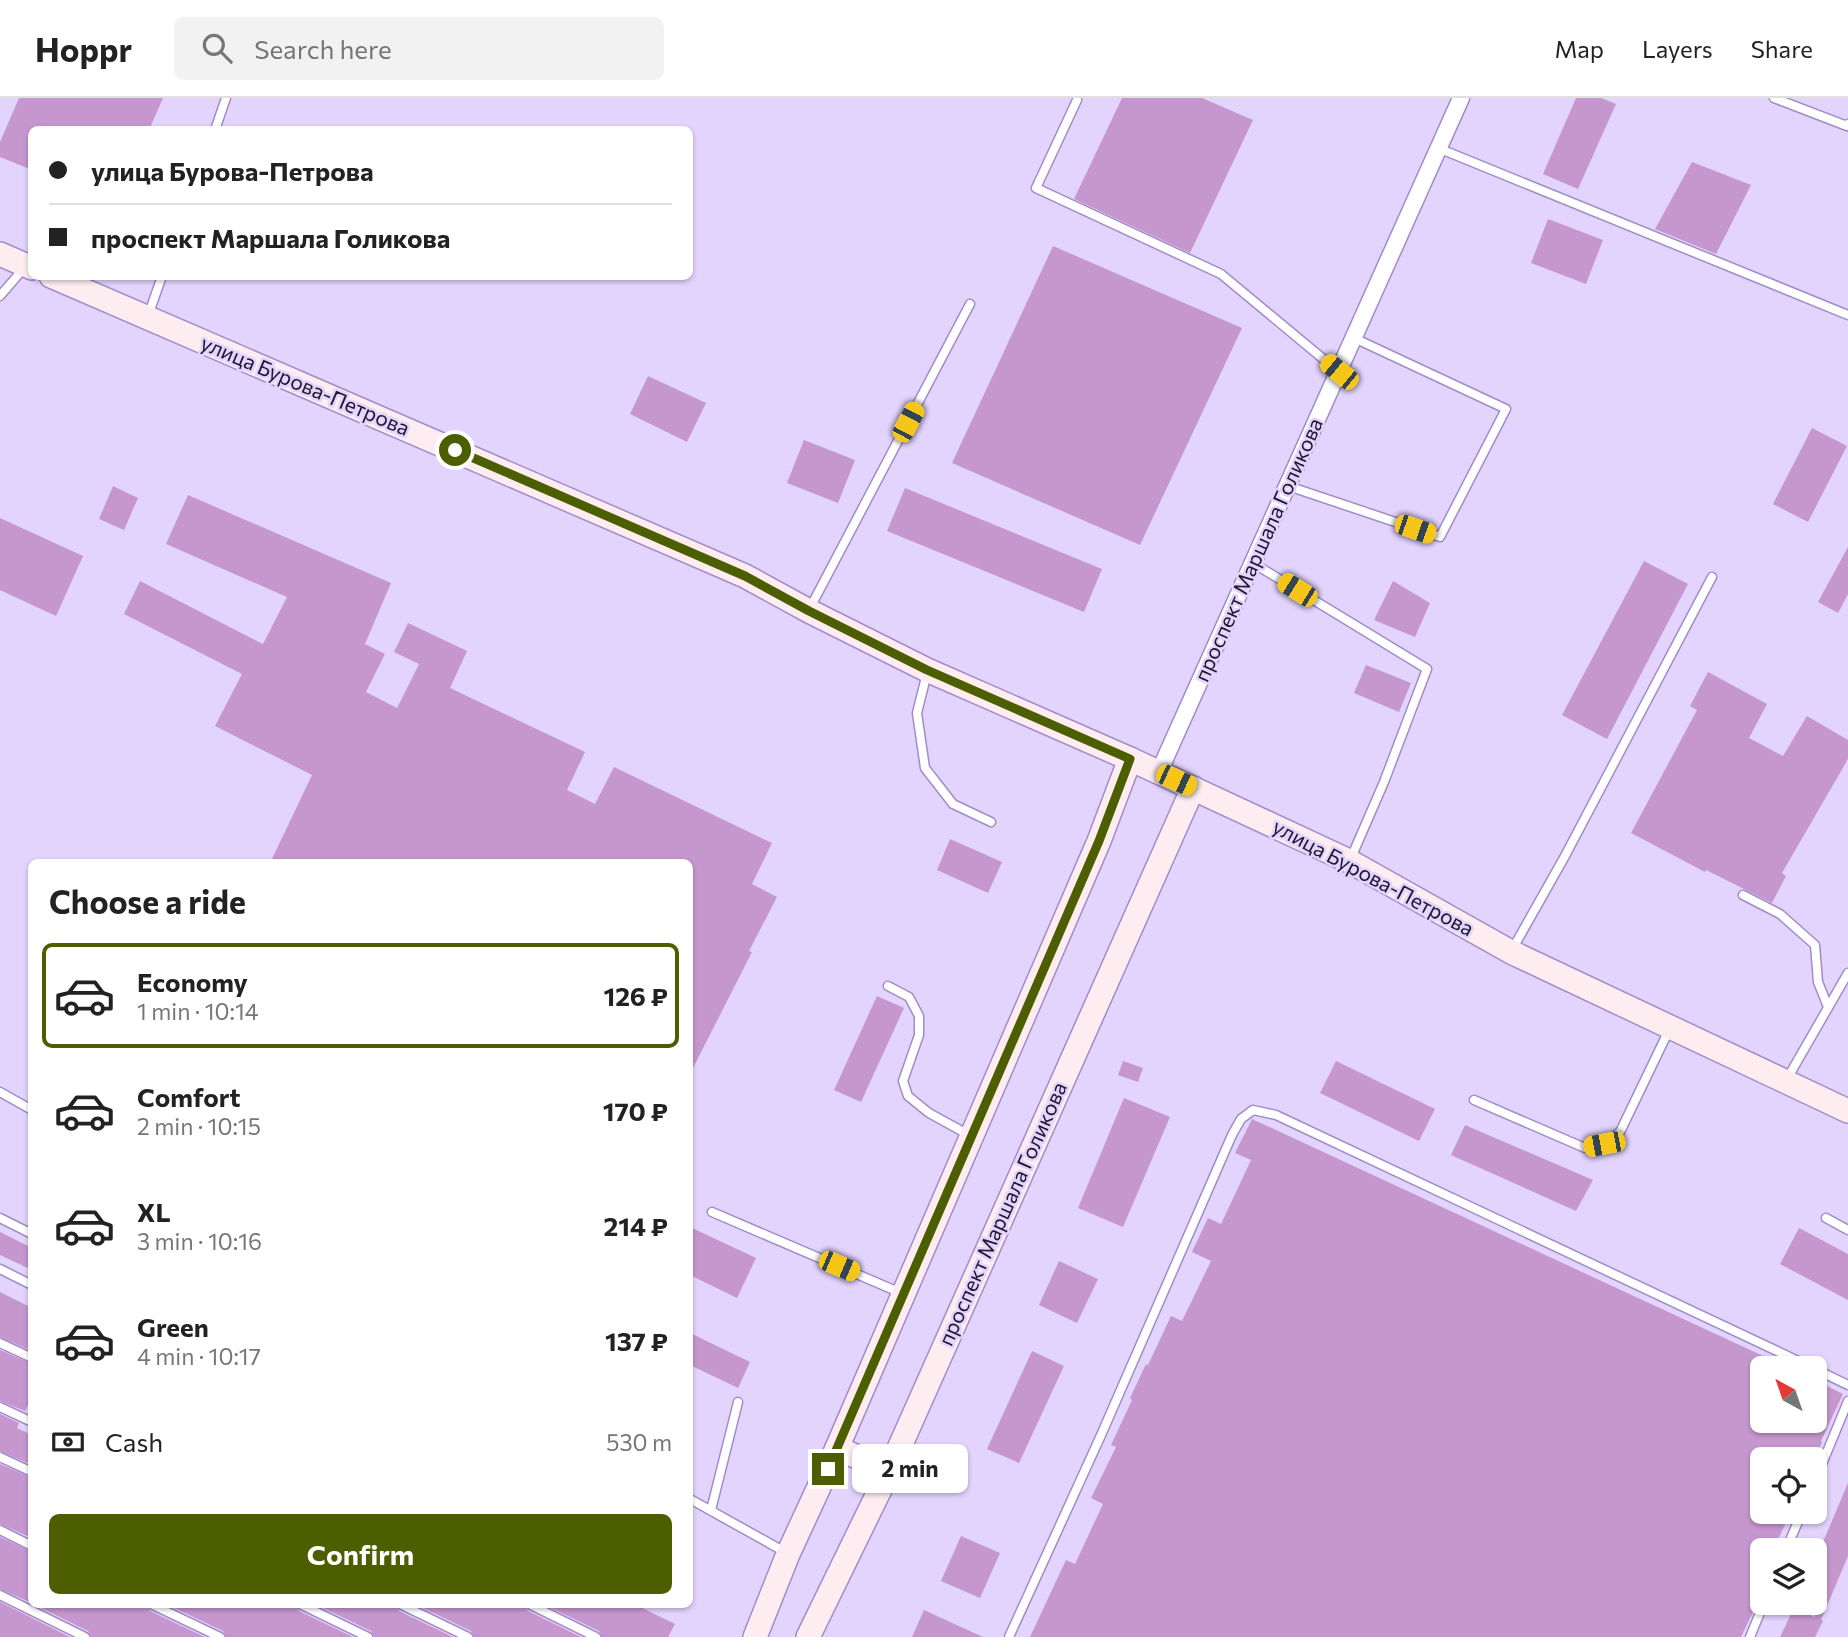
<!DOCTYPE html>
<html lang="en">
<head>
<meta charset="utf-8">
<style>
  body { margin:0; font-family:Commissioner,sans-serif; background:#f2f2f2; color:#222; height:100vh; display:flex; flex-direction:column; font-size:26px; white-space:nowrap }
  * { box-sizing:border-box; margin:0 }
  p { font-size:23px; color:#767676 }
  .icon { flex:none; width:38px; height:38px; fill:none; stroke:currentColor; stroke-width:2; stroke-linecap:round; stroke-linejoin:round }
  .map { position:relative; flex:1; overflow:hidden }
  .details { position:absolute; left:28px; top:761px; width:665px; height:749px; display:flex; flex-direction:column; background:#fff; border-radius:10px; box-shadow:0 2px 5px #0004 }
  .details>* { flex:none }
  .top-card { position:absolute; left:28px; top:28px; width:665px; height:154px; border-radius:10px; box-shadow:0 2px 5px #0004; display:grid; align-content:center; height:154px; padding:0 21px; background:#fff }
  .needle { width:46px; rotate:320deg }
  .tools { position:absolute; left:1750px; top:1258px; display:grid; gap:14px }
  .tools a { display:grid; place-items:center; width:77px; height:77px; border-radius:10px; background:#fff; box-shadow:0 2px 5px #0004; font-size:35px }
  .end { position:absolute; width:32px; height:32px; margin:-16px; border:9px solid #4d5e00; background:#fff; box-shadow:0 0 0 4px #fff }
  .from { border-radius:50% }
  .bubble { position:absolute; height:49px; border-radius:10px; background:#fff; box-shadow:0 2px 5px #0004; font-size:23px; font-weight:700; line-height:49px; text-align:center }
  .car { position:absolute; width:21px; height:42px; margin:-21px -10px; border-radius:9px; box-shadow:0 0 5px 2px #0007; background:linear-gradient(#f5c518 24%,#345 0 40%,#f5c518 0 76%,#345 0 86%,#f5c518 0) }
  .top-card b { display:flex; align-items:center; gap:24px; height:66px; font-size:26px }
  .top-card b+b { border-top:2px solid #e0e0e0 }
  .top-card i { width:18px; height:18px; background:#222 }
  ul { padding:0; list-style:none }
  li { display:flex; align-items:center; gap:21px; height:105px; margin:0 14px 10px; padding:0 7px; border:4px solid transparent; border-radius:10px }
  li div { flex:1 }
  li b { display:block; font-size:26px }
  li em { font-style:normal; font-weight:700 }
  li.current { border-color:#4d5e00 }
  li>.icon { width:63px; height:63px; stroke-width:1.5 }
  h2 { padding:0 21px; font-size:32px; line-height:84px }
  .pay { display:flex; align-items:center; gap:18px; height:77px; padding:0 21px; font-size:26px }
  .pay p { margin-inline-start:auto }
  .cta { display:flex; gap:14px; margin-top:auto; padding:14px 21px }
  .cta a { flex:1; height:80px; border-radius:10px; background:#4d5e00; color:#fff; font-size:28px; font-weight:700; line-height:80px; text-align:center }
  header { display:flex; align-items:center; gap:42px; box-sizing:border-box; height:98px; padding:0 35px; background:#fff; border-bottom:2px solid #e0e0e0 }
  header strong { font-size:33px }
  nav { display:flex; gap:38px; margin-inline-start:auto; font-size:24px }
  .search { width:490px; height:63px; background:#f2f2f2; display:flex; align-items:center; gap:18px; box-sizing:border-box; padding:0 24px; border-radius:10px; color:#767676; font-size:26px }
  .map>svg:first-child { display:block }
  .building { fill:#c697cf }
  .lines { fill:none; stroke-linecap:round; stroke-linejoin:round }
  .service-casing { stroke:#a28bca; stroke-width:11 }
  .minor-casing { stroke:#a28bca; stroke-width:19 }
  .secondary-casing { stroke:#a28bca; stroke-width:26 }
  .service { stroke:#fff; stroke-width:8 }
  .minor { stroke:#fff; stroke-width:16 }
  .secondary { stroke:#fdedf1; stroke-width:23 }
  .route { stroke:#4d5e00; stroke-width:9 }
  .labels { text-anchor:middle; stroke-width:5; stroke-linejoin:round; paint-order:stroke }
  .street-label { font-size:21px; fill:#1f162e; stroke:#e2d4fd }
</style>
</head>
<body>
<header>
<strong>Hoppr</strong>
<div class="search"><svg class="icon" aria-label="search" viewBox="0 0 24 24"><circle cx="10" cy="10" r="6"/><path d="M15 15l6 6"/></svg>Search here</div>
<nav><a>Map</a><a>Layers</a><a>Share</a></nav>
</header>
<div class="map">
<svg width="1848" height="1539" viewBox="0 0 1848 1539">
  <rect width="100%" height="100%" fill="#e2d4fd"/>
  <!-- building -->
  <g class="building">
    <path d="M19,0h144l-14,32h-117v40l-32,-13v-15z"/>
    <path d="M1122,0h80l51,22 -63,133 -116,-54z"/>
    <path d="M1576,0h25l15,6 -38,85 -35,-15z"/>
    <path d="M1692,64l59,23 -35,69 -61,-25z"/>
    <path d="M1548,121l55,21 -17,44 -55,-21z"/>
    <path d="M1053,148l189,82 -102,217 -188,-82z"/>
    <path d="M648,278l58,27 -19,39 -57,-28z"/>
    <path d="M1812,330l35,18 -39,76 -35,-18z"/>
    <path d="M804,342l51,20 -17,43 -51,-20z"/>
    <path d="M113,388l25,12 -14,32 -25,-11z"/>
    <path d="M905,390l197,81 -18,43 -197,-81z"/>
    <path d="M188,397l203,88 -26,61 20,10 -19,38 31,16 22,-44 -25,-12 14,-29 59,28 -17,37 135,64 -18,38 28,14 19,-37 158,76 -20,41 25,13 -28,54 3,1 -62,122v-211h-420l42,-88 -97,-49 27,-52 -118,-60 16,-33 123,63 24,-47 -121,-53z"/>
    <path d="M0,420l83,38 -27,60 -56,-26z"/>
    <path d="M1848,449v47l-10,19 -20,-11z"/>
    <path d="M1644,463l44,23 -81,155 -45,-24z"/>
    <path d="M1393,483l37,22 -15,34 -41,-17z"/>
    <path d="M1366,567l45,18 -12,29 -45,-19z"/>
    <path d="M1708,574l59,32 -18,34 34,18 24,-40 41,24v19l-66,114 4,3 -14,27 -66,-33 -1,2 -74,-39 66,-123 -7,-4z"/>
    <path d="M950,741l52,23 -14,31 -51,-23z"/>
    <path d="M877,898l27,12 -43,94 -27,-12z"/>
    <path d="M1123,963l20,7 -5,14 -20,-7z"/>
    <path d="M1336,963l99,48 -16,32 -99,-48z"/>
    <path d="M1124,1000l46,19 -47,110 -45,-19z"/>
    <path d="M1252,1021l537,249h-27v53h53v-41l28,14 -22,47 1,1 -7,18h-53v52h29l-18,38h-11v43l-21,44h-711l36,-77 9,4 28,-60 -12,-6 25,-51 -5,-2 21,-45 -2,-2 16,-34 2,1 23,-49 11,5 29,-60 -19,-9 16,-34 13,6 30,-64 -16,-7z"/>
    <path d="M1465,1027l128,55 -17,31 -125,-56z"/>
    <path d="M690,1129l66,31 -19,40 -47,-23z"/>
    <path d="M1799,1130l49,26v46l-68,-36z"/>
    <path d="M0,1134l32,16v22l-32,-15z"/>
    <path d="M1059,1163l39,18 -21,44 -38,-18z"/>
    <path d="M0,1194l32,16v43l-32,-14z"/>
    <path d="M690,1235l60,29 -12,26 -48,-23z"/>
    <path d="M0,1252l32,14v34l-7,13 -25,-10z"/>
    <path d="M1032,1253l32,15 -45,97 -32,-14z"/>
    <path d="M0,1316l19,9 -2,5 15,7v30l-32,-14z"/>
    <path d="M0,1366l32,14v60l-32,-14z"/>
    <path d="M1848,1385v73l-27,64 2,1 -8,16h-35l14,-29 21,9v-56z"/>
    <path d="M961,1438l39,17 -20,45 -39,-17z"/>
    <path d="M0,1439l32,15v51l-32,-14z"/>
    <path d="M0,1504l70,35h-70z"/>
    <path d="M35,1507h112l3,6 55,26h-114l-3,-6z"/>
    <path d="M168,1507h128l3,6 54,26h-127l-3,-6z"/>
    <path d="M317,1507h79l3,6 54,26h-79l-3,-6z"/>
    <path d="M417,1507h107l4,6 53,26h-107l-3,-6z"/>
    <path d="M545,1507h91l39,19 -7,13h-66l-3,-6z"/>
    <path d="M924,1512l59,27h-71z"/>
  </g>
  <g class="lines">
    <defs>
      <g id="service">
        <path d="M1774,0l73,28 1,-2"/>
        <path d="M1077,2l-41,88 185,86 118,98"/>
        <path d="M215,32l11,-32"/>
        <path d="M1438,50l410,167"/>
        <path d="M0,198l25,-29"/>
        <path d="M148,218l14,-40"/>
        <path d="M1288,388l152,51 66,-128 -152,-71"/>
        <path d="M1253,465l174,106 -43,113 -33,76"/>
        <path d="M810,510l160,-304"/>
        <path d="M927,575l-10,40 8,55 28,36 38,18"/>
        <path d="M1743,797l37,19 35,31 3,37 10,25"/>
        <path d="M1512,852l53,-94 147,-279"/>
        <path d="M888,888l21,11 10,19v19l-16,46 5,15 21,17 40,22"/>
        <path d="M1787,981l61,-106"/>
        <path d="M0,994l32,18"/>
        <path d="M1474,1002l111,48 19,-4 16,-12 50,-104"/>
        <path d="M712,1114l189,81"/>
        <path d="M0,1120l32,16"/>
        <path d="M1826,1120l22,12"/>
        <path d="M0,1171l32,16"/>
        <path d="M0,1245l32,15"/>
        <path d="M1815,1271l33,16"/>
        <path d="M0,1309l32,15"/>
        <path d="M0,1359l32,15"/>
        <path d="M1815,1383l33,-80"/>
        <path d="M690,1401l95,53"/>
        <path d="M711,1412l27,-108"/>
        <path d="M0,1432l32,16"/>
        <path d="M1786,1452l16,-38"/>
        <path d="M0,1497l85,42"/>
        <path d="M153,1507l67,32"/>
        <path d="M302,1507l66,32"/>
        <path d="M402,1507l66,32"/>
        <path d="M531,1507l65,32"/>
        <path d="M1009,1539l93,-204 130,-298 9,-16 12,-9 23,5 537,253"/>
        <path d="M1750,1539l14,-34"/>
      </g>
      <path id="minor" d="M1159,674l302,-674"/>
      <g id="secondary">
        <path d="M0,156l32,14"/>
        <path d="M51,178l694,300 64,35 118,59 203,89 219,102 162,91 337,159"/>
        <path d="M837,1350l52,23"/>
        <path d="M755,1539l33,-83 49,-106 262,-607 31,-82"/>
        <path d="M808,1539l81,-166 304,-683"/>
      </g>
    </defs>
    <!-- service casing -->
    <use href="#service" class="service-casing"/>
    <!-- minor casing -->
    <use href="#minor" class="minor-casing"/>
    <!-- secondary casing -->
    <use href="#secondary" class="secondary-casing"/>
    <!-- service -->
    <use href="#service" class="service"/>
    <!-- minor -->
    <use href="#minor" class="minor"/>
    <!-- secondary -->
    <use href="#secondary" class="secondary"/>
  </g>
  <g class="lines">
    <!-- route -->
    <path class="route" d="M455,352l290,126 64,35 118,59 203,89 -31,82 -271,628"/>
  </g>
  <g class="labels">
    <!-- street labels -->
    <g class="street-label">
      <text transform="translate(305 288) rotate(23)" y="7">улица Бурова-Петрова</text>
      <text transform="translate(1259 452) rotate(-66)" y="7">проспект Маршала Голикова</text>
      <text transform="translate(1373 780) rotate(28)" y="7">улица Бурова-Петрова</text>
      <text transform="translate(1003 1116) rotate(-66)" y="7">проспект Маршала Голикова</text>
    </g>
  </g>
</svg>
<div class="tools">
<a><svg class="needle" viewBox="-14 -14 28 28"><path d="M0-13l5 13h-10z" fill="#e53935"/><path d="M0 13l5-13h-10z" fill="#767676"/></svg></a>
<a><svg class="icon" aria-label="locate" viewBox="0 0 24 24"><circle cx="12" cy="12" r="6"/><path d="M12 2v4M12 18v4M2 12h4M18 12h4"/></svg></a>
<a><svg class="icon" aria-label="layers" viewBox="0 0 24 24"><path d="M12 4l9 5-9 5-9-5zM3 14l9 5 9-5"/></svg></a>
</div>
<i class="end from" style="left:455px;top:352px"></i>
<i class="end" style="left:828px;top:1371px"></i>
<div class="bubble" style="left:852px;top:1346px;width:116px">2 min</div>
<i class="car" style="left:1339px;top:274px;rotate:309deg"></i>
<i class="car" style="left:908px;top:324px;rotate:28deg"></i>
<i class="car" style="left:1415px;top:431px;rotate:109deg"></i>
<i class="car" style="left:1297px;top:492px;rotate:302deg"></i>
<i class="car" style="left:1176px;top:682px;rotate:115deg"></i>
<i class="car" style="left:1604px;top:1046px;rotate:259deg"></i>
<i class="car" style="left:839px;top:1168px;rotate:113deg"></i>
<div class="top-card">
<b><i class="from"></i>улица Бурова-Петрова</b>
<b><i></i>проспект Маршала Голикова</b>
</div>
<section class="details">
<h2>Choose a ride</h2>
<ul>
<li class="current"><svg class="icon" aria-label="car" viewBox="0 0 24 24"><path d="M5 17H2v-5l4-1 3-4h7l3 4 3 1v5h-3M9 17h6M6 11h13"/><circle cx="7" cy="17" r="2"/><circle cx="17" cy="17" r="2"/></svg><div><b>Economy</b><p>1 min · 10:14</p></div><em>126 ₽</em></li>
<li><svg class="icon" aria-label="car" viewBox="0 0 24 24"><path d="M5 17H2v-5l4-1 3-4h7l3 4 3 1v5h-3M9 17h6M6 11h13"/><circle cx="7" cy="17" r="2"/><circle cx="17" cy="17" r="2"/></svg><div><b>Comfort</b><p>2 min · 10:15</p></div><em>170 ₽</em></li>
<li><svg class="icon" aria-label="car" viewBox="0 0 24 24"><path d="M5 17H2v-5l4-1 3-4h7l3 4 3 1v5h-3M9 17h6M6 11h13"/><circle cx="7" cy="17" r="2"/><circle cx="17" cy="17" r="2"/></svg><div><b>XL</b><p>3 min · 10:16</p></div><em>214 ₽</em></li>
<li><svg class="icon" aria-label="car" viewBox="0 0 24 24"><path d="M5 17H2v-5l4-1 3-4h7l3 4 3 1v5h-3M9 17h6M6 11h13"/><circle cx="7" cy="17" r="2"/><circle cx="17" cy="17" r="2"/></svg><div><b>Green</b><p>4 min · 10:17</p></div><em>137 ₽</em></li>
</ul>
<div class="pay"><svg class="icon" aria-label="cash" viewBox="0 0 24 24"><path d="M3 7h18v10H3z"/><circle cx="12" cy="12" r="2"/></svg>Cash<p>530 m</p></div>
<div class="cta"><a>Confirm</a></div>
</section>
</div>
</body>
</html>
